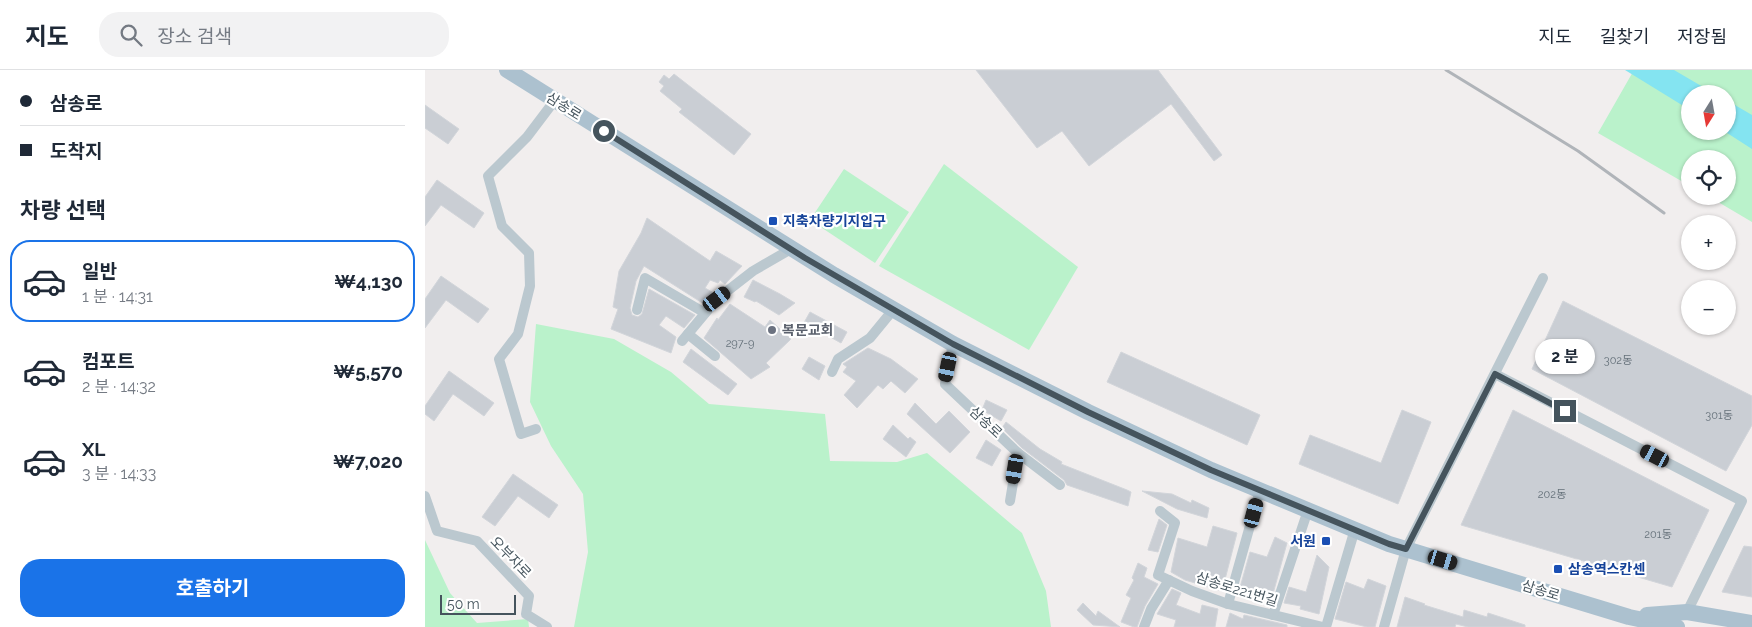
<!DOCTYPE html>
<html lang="ko">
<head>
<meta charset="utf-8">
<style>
  body { margin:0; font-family:Raleway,"Noto Sans KR",sans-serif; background:#f2f2f3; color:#1f2937; height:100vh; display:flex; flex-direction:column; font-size:19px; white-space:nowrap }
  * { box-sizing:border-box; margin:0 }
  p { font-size:16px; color:#747a83 }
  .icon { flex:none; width:28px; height:28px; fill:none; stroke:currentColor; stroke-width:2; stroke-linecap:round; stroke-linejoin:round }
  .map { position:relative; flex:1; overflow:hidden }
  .sheet { display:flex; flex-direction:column; background:#fff; width:425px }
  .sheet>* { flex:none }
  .top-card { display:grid; align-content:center; height:110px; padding:0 20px; background:#fff }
  .needle { width:32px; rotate:191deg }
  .buttons { position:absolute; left:1256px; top:15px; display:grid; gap:10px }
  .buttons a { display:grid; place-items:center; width:55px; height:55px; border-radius:50%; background:#fff; box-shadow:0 1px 4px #0004; font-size:25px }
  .scale { position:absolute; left:15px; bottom:12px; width:76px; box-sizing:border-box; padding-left:5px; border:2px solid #45545d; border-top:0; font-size:14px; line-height:18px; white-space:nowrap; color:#45545d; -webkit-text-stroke:4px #fff; paint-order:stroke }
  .end { position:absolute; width:22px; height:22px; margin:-11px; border:6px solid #45545d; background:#fff; box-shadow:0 0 0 2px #fff }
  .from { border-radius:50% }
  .bubble { position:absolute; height:35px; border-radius:18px; background:#fff; box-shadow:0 1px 4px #0004; font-size:16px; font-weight:700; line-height:35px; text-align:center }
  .car { position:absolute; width:15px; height:30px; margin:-15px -8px; border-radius:6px; box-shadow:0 0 4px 1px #0007; background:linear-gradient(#222 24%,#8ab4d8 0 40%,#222 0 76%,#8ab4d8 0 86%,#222 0) }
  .top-card b { display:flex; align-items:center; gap:18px; height:48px; font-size:19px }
  .top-card b+b { border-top:1px solid #e0e1e3 }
  .top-card i { width:12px; height:12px; background:#1f2937 }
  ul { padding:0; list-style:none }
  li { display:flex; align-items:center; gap:15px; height:82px; margin:0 10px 8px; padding:0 10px; border:2px solid transparent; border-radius:20px }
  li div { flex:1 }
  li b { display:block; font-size:19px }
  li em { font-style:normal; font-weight:700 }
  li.current { border-color:#1a73e8 }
  li>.icon { width:45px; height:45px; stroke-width:1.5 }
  h2 { padding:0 20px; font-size:22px; line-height:60px }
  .cta { display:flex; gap:10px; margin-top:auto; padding:10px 20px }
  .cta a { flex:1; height:58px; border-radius:20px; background:#1a73e8; color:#fff; font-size:20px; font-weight:700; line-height:58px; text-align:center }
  header { display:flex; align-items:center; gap:30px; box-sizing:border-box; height:70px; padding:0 25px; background:#fff; border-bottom:1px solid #e0e1e3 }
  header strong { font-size:24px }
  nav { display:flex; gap:28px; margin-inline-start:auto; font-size:18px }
  .search { width:350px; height:45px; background:#f2f2f3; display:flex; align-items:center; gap:12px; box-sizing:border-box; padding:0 18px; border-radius:20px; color:#747a83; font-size:19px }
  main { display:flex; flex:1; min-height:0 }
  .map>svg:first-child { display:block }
  .green { fill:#baf2cb; fill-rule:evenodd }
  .water { fill:#84e4f1 }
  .building { fill:#caced4; stroke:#d2d5da }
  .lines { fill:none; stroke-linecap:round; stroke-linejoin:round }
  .minor { stroke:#bbc8cf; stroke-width:10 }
  .primary { stroke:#acc1cf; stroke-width:16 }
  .rail { stroke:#b0b4b9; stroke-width:3 }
  .route { stroke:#45545d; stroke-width:6 }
  .transit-dot { fill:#1a4fb4; stroke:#fff; stroke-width:2 }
  .worship-dot { fill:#6b7280; stroke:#fff; stroke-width:2 }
  .labels { text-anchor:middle; stroke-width:4.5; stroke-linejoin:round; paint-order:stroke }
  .number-label { font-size:11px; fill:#66727b }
  .street-label { font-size:14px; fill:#45545d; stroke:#fff }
  .transit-label { font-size:14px; font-weight:bold; fill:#164399; stroke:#fff; text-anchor:start }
  .worship-label { font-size:14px; font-weight:bold; fill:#5b616d; stroke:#fff; text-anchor:start }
</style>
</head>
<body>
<header>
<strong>지도</strong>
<div class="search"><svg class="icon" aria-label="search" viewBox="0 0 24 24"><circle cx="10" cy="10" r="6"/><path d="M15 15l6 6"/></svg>장소 검색</div>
<nav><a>지도</a><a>길찾기</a><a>저장됨</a></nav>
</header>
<main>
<section class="sheet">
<div class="top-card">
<b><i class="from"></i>삼송로</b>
<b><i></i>도착지</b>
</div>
<h2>차량 선택</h2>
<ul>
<li class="current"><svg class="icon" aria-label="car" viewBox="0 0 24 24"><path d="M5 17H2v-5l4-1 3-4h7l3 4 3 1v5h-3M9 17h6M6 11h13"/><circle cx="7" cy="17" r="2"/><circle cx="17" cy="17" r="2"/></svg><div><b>일반</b><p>1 분 · 14:31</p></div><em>₩4,130</em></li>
<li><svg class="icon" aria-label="car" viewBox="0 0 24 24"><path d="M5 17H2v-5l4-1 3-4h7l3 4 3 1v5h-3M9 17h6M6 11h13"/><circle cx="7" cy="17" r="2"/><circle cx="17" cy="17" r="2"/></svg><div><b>컴포트</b><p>2 분 · 14:32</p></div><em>₩5,570</em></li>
<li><svg class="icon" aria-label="car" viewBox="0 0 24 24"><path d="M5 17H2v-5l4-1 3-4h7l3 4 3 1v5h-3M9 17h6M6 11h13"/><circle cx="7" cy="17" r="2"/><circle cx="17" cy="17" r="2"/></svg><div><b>XL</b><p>3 분 · 14:33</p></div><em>₩7,020</em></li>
</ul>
<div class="cta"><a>호출하기</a></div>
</section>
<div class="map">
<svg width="1327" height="557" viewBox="0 0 1327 557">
  <rect width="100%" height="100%" fill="#f1eeee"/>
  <!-- green -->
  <g class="green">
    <path d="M1209,0h118v152l-44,-26h19v-37h-37v27l-92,-53zM1265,24h37v37h-37z"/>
    <path d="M519,94l134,103 -49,83 -150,-84z"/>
    <path d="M419,99l65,43 -34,51 -65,-43z"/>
    <path d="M111,254l78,15 57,33 38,32 116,10 5,47 67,1 30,-9 95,80 24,58 5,36h-477l14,-75 -5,-58 -32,-48 -21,-44z"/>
    <path d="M0,470l25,53 27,30 51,-4 1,8h-104z"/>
  </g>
  <!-- water -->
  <g class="water">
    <path d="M1200,0h49l41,24h-25v16z"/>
    <path d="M1303,31l24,14v34l-28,-18h3z"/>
  </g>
  <!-- building -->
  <g class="building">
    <path d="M551,0h182l64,85 -8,6 -43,-57 -82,62 -27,-35 -25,17z"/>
    <path d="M249,4l77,60 -17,21 -55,-43 3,-3 -22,-18 4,-5 -5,-4 5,-7 5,4z"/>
    <path d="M0,35l34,24 -11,15 -23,-16z"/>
    <path d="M12,110l47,33 -10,15 -33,-23 -16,21v-29z"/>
    <path d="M222,148l63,43 6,-10 26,15 -17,18 -5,-4 -2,3 -8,-3 -5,8 7,4 -8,12 -60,-38 -8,15 -6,27 2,7 6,2 4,-3 7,-25 46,26 -11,13 -18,-12 -7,9 17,12 -5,16 -60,-24 7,-20 -5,-2 6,-36 22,-38z"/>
    <path d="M16,206l48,33 -11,14 -32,-23 -21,28v-29z"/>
    <path d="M328,210l27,14 15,9 -16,12 -23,-14 -1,1 -11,-5z"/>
    <path d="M1138,231l189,95v29l-26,46 -194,-102z"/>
    <path d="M305,234l35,23 5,-7 21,19 -25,24 4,4 -19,12 -47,-41 13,-20 1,2z"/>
    <path d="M385,242l37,20 -6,11 -27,-15 -3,5 -10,-5z"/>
    <path d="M443,278l23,11 27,20 -13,14 -14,-12 -8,8 -5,-4 -21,23 -13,-13 12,-14 -13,-9 4,-5 -4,-3z"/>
    <path d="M266,279l46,35 -9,11 -45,-33z"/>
    <path d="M696,282l139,63 -13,30 -140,-63z"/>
    <path d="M384,287l16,9 -6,14 -17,-11z"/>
    <path d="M24,301l45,32 -10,13 -31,-22 -19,27 -9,-7v-8z"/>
    <path d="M561,330l21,10 -6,11 -19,-11z"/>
    <path d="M490,333l21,21 13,-13 21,21 -20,21 -43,-39z"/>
    <path d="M977,340l29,12 -33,82 -99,-40 11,-29 71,28z"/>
    <path d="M1088,340l196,100 -37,77 -211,-62z"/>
    <path d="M581,352l34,27 22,13 -1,2 66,26 4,2 -3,14 -61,-21 -3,-5 -42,-32 -20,-20z"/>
    <path d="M468,355l15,14 2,-2 6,5 -10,15 -23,-18z"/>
    <path d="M561,370l15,10 -9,16 -16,-8z"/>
    <path d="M88,404l45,31 -9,13 -31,-22 -23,30 -13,-9z"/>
    <path d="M717,421l30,3 19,9 1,-3 17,8 -2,10 -30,-9z"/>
    <path d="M734,449l8,6 -9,27 -10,-2z"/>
    <path d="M788,456l24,7 -15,58 -37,-11 -14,-8 7,-34 29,9z"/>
    <path d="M850,467l12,6 -16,58 -32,-10 11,-39 17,5z"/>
    <path d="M1319,476l8,1v50l-30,-5z"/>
    <path d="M892,485l12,12 -10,47 -19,-5 1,-3 -17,-3 5,-16 17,5z"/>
    <path d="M713,493l9,5 -3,9 14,7 -13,22 -8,21h-3l-13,-5 10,-24 -5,-3 8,-15 -2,-2z"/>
    <path d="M943,509l18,7 -11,41h-8l-32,-8 11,-37 18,7z"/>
    <path d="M747,519l9,4 -5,12 24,9 2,-9 16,4 -3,18h-41l2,-7 -19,-6z"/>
    <path d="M980,527l20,7 -1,1 39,12 1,-7 23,7 1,-4 37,12v2h-57l-12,-3 -1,3h-58z"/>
    <path d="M658,533l13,13 2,-5 22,16 -27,-2 -16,-15z"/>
    <path d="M805,543l13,6 1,-4 43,10v2h-61z"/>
  </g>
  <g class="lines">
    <!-- minor -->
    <g class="minor">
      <path d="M212,240l8,-32 60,35"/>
      <path d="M263,264l27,22"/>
      <path d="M257,271l35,-42 36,-28 38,-22"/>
      <path d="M528,274l-8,40 73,69 42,32"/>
      <path d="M407,302l6,-13 32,-21 23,-28"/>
      <path d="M1070,304l247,127 -55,111"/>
      <path d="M111,359l-15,5 -22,-75 19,-25 12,-48 -1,-33 -27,-27 -14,-50 39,-39 28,-37"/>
      <path d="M0,426l12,35 40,10 52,55 -3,18 21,13"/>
      <path d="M585,431l8,-48"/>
      <path d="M735,441l15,12 -17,52 34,16 36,13 95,23"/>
      <path d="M803,534l32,-114"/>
      <path d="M848,545l35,-105"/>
      <path d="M719,557l7,-18 18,-29"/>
      <path d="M901,557l29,-98"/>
      <path d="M959,557l22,-78 137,-271"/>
    </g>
    <!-- primary -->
    <g class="primary">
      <path d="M82,0l327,205 119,69 135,68 123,58 178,74 240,73 48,10"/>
      <path d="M1222,545l40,-3 65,11"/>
    </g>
    <!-- rail -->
    <path class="rail" d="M1021,0l132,81 86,62"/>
  </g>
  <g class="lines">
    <!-- route -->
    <path class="route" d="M179,61l201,127 148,86 135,68 123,58 178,74 17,5 89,-175 70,37"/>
  </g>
  <!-- markers -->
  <g class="transit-dot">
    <rect x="343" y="146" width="10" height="10" rx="2.5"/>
    <rect x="896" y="466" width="10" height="10" rx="2.5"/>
    <rect x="1128" y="494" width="10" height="10" rx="2.5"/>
  </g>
  <circle class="worship-dot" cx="347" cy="260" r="5"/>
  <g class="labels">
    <!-- number labels -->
    <g class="number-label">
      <text x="315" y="277">297-9</text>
      <text x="1193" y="294">302동</text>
      <text x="1294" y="349">301동</text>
      <text x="1127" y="428">202동</text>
      <text x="1233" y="468">201동</text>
    </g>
    <!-- street labels -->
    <g class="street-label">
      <text transform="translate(139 36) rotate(32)" y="5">삼송로</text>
      <text transform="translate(561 352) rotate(43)" y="5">삼송로</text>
      <text transform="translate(86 487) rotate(46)" y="5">오부자로</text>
      <text transform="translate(812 519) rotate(17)" y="5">삼송로221번길</text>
      <text transform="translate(1116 520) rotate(17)" y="5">삼송로</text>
    </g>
    <!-- transit labels -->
    <g class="transit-label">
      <text x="358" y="156">지축차량기지입구</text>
      <text x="891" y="476" text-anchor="end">서원</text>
      <text x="1143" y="504">삼송역스칸센</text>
    </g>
    <!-- worship labels -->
    <g class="worship-label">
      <text x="357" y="265">복문교회</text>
    </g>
  </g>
</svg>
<div class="buttons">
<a><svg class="needle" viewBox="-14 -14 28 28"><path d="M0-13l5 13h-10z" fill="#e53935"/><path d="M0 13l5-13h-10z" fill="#747a83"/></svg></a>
<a><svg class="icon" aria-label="locate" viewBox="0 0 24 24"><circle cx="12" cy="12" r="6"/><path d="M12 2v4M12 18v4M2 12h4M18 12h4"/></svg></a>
<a>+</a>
<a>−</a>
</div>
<div class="scale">50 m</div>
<i class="end from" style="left:179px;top:61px"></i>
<i class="end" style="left:1140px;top:341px"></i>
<div class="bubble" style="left:1110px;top:269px;width:60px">2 분</div>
<i class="car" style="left:292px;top:229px;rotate:53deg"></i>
<i class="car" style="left:523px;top:297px;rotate:192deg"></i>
<i class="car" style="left:1230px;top:386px;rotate:297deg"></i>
<i class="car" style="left:590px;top:399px;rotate:189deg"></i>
<i class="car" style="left:829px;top:443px;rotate:15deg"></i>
<i class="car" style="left:1018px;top:490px;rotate:107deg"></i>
</div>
</main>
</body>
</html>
